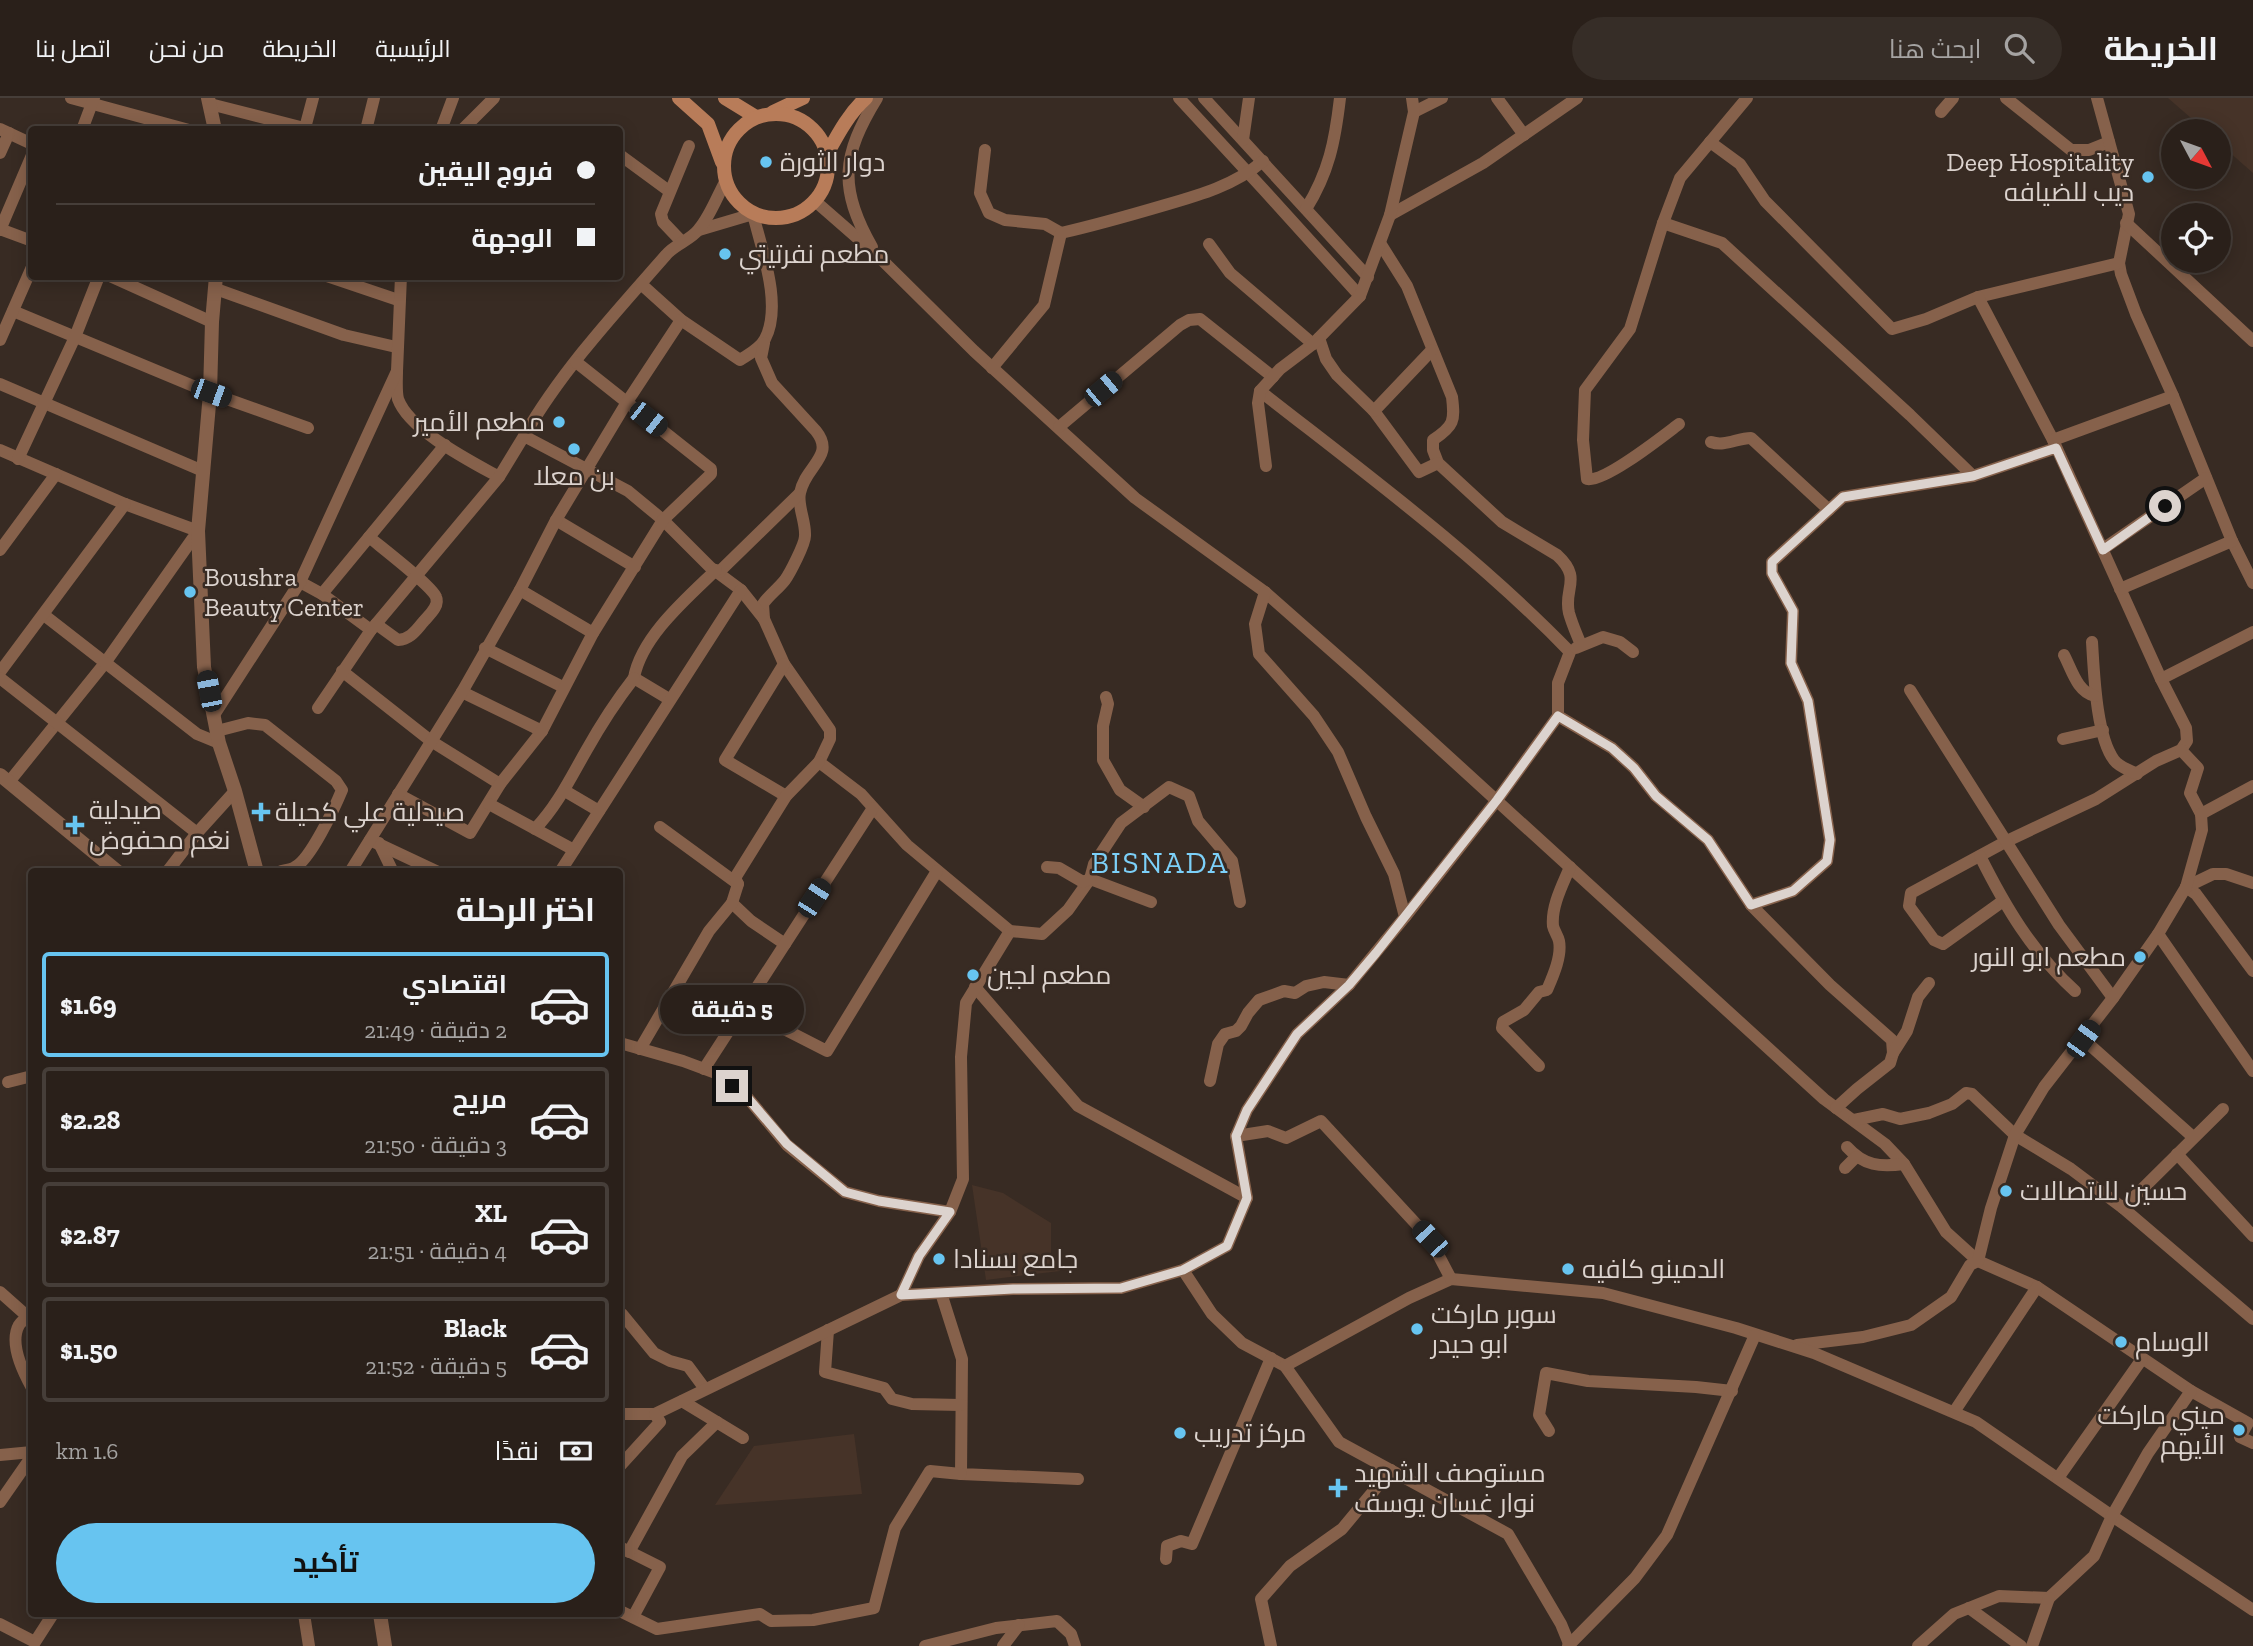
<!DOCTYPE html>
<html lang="ar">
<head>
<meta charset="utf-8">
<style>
  body { margin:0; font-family:"Zilla Slab",Cairo,serif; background:#362d27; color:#f1f3f6; direction:rtl; height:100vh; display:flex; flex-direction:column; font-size:26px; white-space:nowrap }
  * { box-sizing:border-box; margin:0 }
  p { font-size:23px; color:#a5a3a2 }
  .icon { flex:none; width:38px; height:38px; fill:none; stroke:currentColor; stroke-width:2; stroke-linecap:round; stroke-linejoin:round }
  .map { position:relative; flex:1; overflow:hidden; direction:ltr }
  .drawer { position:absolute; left:28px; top:770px; width:595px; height:749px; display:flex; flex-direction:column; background:#2a201a; border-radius:7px; box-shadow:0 4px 18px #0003,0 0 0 2px #463e39; direction:rtl }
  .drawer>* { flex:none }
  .banner { position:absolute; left:28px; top:28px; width:595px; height:154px; border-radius:7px; box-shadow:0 4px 18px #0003,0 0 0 2px #463e39; direction:rtl; display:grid; align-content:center; height:154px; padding:0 28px; background:#2a201a }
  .needle { width:46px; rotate:131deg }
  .fabs { position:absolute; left:2161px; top:21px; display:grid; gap:14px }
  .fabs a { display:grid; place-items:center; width:70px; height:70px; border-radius:50%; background:#2a201a; box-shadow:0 4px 18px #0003,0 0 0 2px #463e39; font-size:35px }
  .end { position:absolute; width:32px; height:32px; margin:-16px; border:9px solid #dcd3ce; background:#111; box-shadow:0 0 0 4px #111 }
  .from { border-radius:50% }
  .bubble { position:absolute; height:49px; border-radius:24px; background:#2a201a; box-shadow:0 4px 18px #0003,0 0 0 2px #463e39; font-size:23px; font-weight:700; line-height:49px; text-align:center; direction:rtl }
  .car { position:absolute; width:21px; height:42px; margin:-21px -10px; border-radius:9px; box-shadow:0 0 5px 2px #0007; background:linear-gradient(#222 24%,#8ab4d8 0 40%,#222 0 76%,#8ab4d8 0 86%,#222 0) }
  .banner b { display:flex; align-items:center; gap:24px; height:66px; font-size:26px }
  .banner b+b { border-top:2px solid #463e39 }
  .banner i { width:18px; height:18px; background:#f1f3f6 }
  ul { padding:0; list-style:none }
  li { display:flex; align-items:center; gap:21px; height:105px; margin:0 14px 10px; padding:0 14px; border:4px solid #463e39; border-radius:7px }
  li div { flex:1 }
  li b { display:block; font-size:26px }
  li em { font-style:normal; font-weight:700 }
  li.active { border-color:#67c4f0 }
  li>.icon { width:63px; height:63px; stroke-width:1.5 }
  h2 { padding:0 28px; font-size:32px; line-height:84px }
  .pay { display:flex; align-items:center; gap:18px; height:77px; padding:0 28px; font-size:26px }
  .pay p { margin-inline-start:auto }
  .primary-button { display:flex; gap:14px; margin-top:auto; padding:14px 28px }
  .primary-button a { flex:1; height:80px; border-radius:42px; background:#67c4f0; color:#111; font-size:28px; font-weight:700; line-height:80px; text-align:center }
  header { display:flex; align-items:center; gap:42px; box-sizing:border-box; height:98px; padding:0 35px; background:#2a201a; border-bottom:2px solid #463e39 }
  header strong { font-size:33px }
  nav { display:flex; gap:38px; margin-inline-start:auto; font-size:24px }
  .search { width:490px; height:63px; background:#362d27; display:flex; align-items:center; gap:18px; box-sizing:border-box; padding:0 24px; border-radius:38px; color:#a5a3a2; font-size:26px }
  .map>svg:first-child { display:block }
  .built { fill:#463328 }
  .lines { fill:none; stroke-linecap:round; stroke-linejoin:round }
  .minor { stroke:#86614b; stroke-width:12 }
  .tertiary { stroke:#86614b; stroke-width:14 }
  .secondary { stroke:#b87c59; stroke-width:14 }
  .route { stroke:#dcd3ce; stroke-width:9 }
  .poi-dot { fill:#67c4f0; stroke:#382b23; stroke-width:2.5 }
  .labels { text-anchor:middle; stroke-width:5; stroke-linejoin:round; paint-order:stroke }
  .poi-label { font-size:26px; fill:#dcd3ce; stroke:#382b23; text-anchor:start }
  .quarter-label { font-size:30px; letter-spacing:2px; fill:#7cd0f9; stroke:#382b23 }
</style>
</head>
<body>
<header>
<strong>الخريطة</strong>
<div class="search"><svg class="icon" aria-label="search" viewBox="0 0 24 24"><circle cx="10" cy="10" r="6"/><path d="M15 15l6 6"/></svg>ابحث هنا</div>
<nav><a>الرئيسية</a><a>الخريطة</a><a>من نحن</a><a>اتصل بنا</a></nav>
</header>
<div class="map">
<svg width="2253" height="1548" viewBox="0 0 2253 1548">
  <rect width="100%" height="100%" fill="#382b23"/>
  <!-- built -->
  <g class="built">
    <path d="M2168,0h85v75l-34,-30v-12h-13z"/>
    <path d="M972,1087l31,8 48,30v32l9,4v12l-74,9z"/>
    <path d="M854,1336l8,60 -147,11 39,-59z"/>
  </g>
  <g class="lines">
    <!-- minor -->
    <g class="minor">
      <path d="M71,0l118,32"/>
      <path d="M1179,0l85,92 96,106"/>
      <path d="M1204,0l164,179"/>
      <path d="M1497,0l27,37"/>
      <path d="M2006,0l65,52h18l20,-8"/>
      <path d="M2097,0l32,116 -10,49 2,11 15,40 37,82 59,145 21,42"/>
      <path d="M210,6l102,26"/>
      <path d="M1414,14l28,-14"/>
      <path d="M1941,14l12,-14"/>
      <path d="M305,30l8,-30"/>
      <path d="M0,31l32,15"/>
      <path d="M82,32l12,-32"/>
      <path d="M366,32l8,-32"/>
      <path d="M441,32l12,-32"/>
      <path d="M462,32l32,-32"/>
      <path d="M1243,42l6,-42"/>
      <path d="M1710,44l30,22 25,37 127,128 34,-10 52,-22 141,-34"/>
      <path d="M985,52l-5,43 9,20 16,7 40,4 16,9"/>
      <path d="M0,55l9,-20"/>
      <path d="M620,57l49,36"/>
      <path d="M815,103l63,55 96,95 161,147 130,94 94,83 465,424 61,45 19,20 42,68 32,29 59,26 154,104 57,32 -8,14 13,6"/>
      <path d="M1306,111c23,-37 29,-68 34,-111"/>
      <path d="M1390,117l93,-52 94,-65"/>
      <path d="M1663,125l59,20 188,172 63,61"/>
      <path d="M2126,125l127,118"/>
      <path d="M0,131l32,12"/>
      <path d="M0,132l32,-75"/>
      <path d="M682,144l-19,-20 -2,-8 28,-68"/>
      <path d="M1380,145l27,43 45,111c3,24 2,29 -19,43v10l5,13 64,59 55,33c26,24 6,33 12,58 3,11 8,22 12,32"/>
      <path d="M1209,146l21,29 83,71"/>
      <path d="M872,149c-34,-59 -30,-92 5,-149"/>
      <path d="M110,178l102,46"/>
      <path d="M327,178l71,24"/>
      <path d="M641,186l40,36 59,40c9,-6 20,-11 25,-21 18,-34 -4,-91 -12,-125l-54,16"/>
      <path d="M216,191l128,46 52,12"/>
      <path d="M1978,199l75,143 108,239 25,49 1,13 -6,9 -25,11 -60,38 -89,42 -96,52 -2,13 25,34 9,4 60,-43"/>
      <path d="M13,213l197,82 98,35"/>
      <path d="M1319,240l7,21 11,16 37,36 45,61 19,-9"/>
      <path d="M0,242l32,-73"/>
      <path d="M764,245l-3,15 11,25 44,48c20,25 -11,35 -16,62 -3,12 6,29 5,43 0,8 -15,37 -20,44 -7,9 -16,15 -22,24l1,15"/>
      <path d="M992,270l52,-63 17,-72c35,-8 70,-18 104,-28 35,-10 70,-20 98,-44"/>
      <path d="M397,273c0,8 -1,20 1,28 11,31 72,62 101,78l25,-41 104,55 35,29 47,47 31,23 23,29 20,45 46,66v9l-11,23 42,32 46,51 103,86 32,3 26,-24 22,-31 61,23"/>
      <path d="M0,286l203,87"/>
      <path d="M1260,293c106,83 216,164 310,261l-12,31v33l-61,84 -92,117"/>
      <path d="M1374,313l58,-61"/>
      <path d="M1679,326c-16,12 -75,59 -92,55l-4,-39 2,-50 45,-61 33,-106 17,-45 67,-80"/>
      <path d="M1059,329l121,-102 9,-5 11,-1 73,58"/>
      <path d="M524,338c38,-66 92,-124 142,-181 9,-11 25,-15 33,-26 11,-13 18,-32 26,-47"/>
      <path d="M2053,342l120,-44"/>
      <path d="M1711,344c14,5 26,-4 40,-4l78,72"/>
      <path d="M0,352l125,54 73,27 -93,132 -96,119"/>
      <path d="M18,361l57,-122 24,-61"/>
      <path d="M1266,368l-8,-63 2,-12 20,-22 33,-25 47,-48 30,-81 24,-103 -2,-14"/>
      <path d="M556,422l79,47"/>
      <path d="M369,439c12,10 63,49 67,60 4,9 -7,18 -12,24 -8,9 -13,18 -26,19l-22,-16"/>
      <path d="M2103,451l103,-71"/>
      <path d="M0,452l56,-76"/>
      <path d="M719,474l80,-78"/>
      <path d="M300,484l22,12 123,-149"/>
      <path d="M2120,491l112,-48"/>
      <path d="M520,492l73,43"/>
      <path d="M322,496l49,36"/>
      <path d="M44,517l153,119 22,9"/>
      <path d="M2092,544c2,30 4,94 22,118 5,7 15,10 23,14"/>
      <path d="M485,550l78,39"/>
      <path d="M1576,550l27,-11 17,5 13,10"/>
      <path d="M2064,557c8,15 13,37 31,41"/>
      <path d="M784,566l-59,96 61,36"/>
      <path d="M342,573l89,70 69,43"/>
      <path d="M0,574l125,-168"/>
      <path d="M0,580l197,155"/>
      <path d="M2161,581l92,-47"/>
      <path d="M1910,592l149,235 54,73"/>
      <path d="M462,594l80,39"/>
      <path d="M1106,599l2,7 -5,22v34l17,30 24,17"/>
      <path d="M669,601l-35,-21c7,-41 53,-80 82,-108"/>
      <path d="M318,610l53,-78 128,-153"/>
      <path d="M214,617l86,-133 97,-211 4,-95"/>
      <path d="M1558,618l54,32 22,20 22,28 52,44 43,65 79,80 62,55 1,13 -3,10 -33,26 -21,19"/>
      <path d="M217,633l31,-8 17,2 71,56 6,9c-7,17 -32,70 -47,77 -4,3 -11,3 -16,5"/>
      <path d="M2063,641l40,-9"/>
      <path d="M2181,652l17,18 -8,25 11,21"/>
      <path d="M565,693l34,20"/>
      <path d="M398,696l72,39 30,-49 42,-53 51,-98 70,-113 48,-46v-5l-135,-107"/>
      <path d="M489,706l85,46"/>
      <path d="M660,729l78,57"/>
      <path d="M535,731c22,-23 35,-50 51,-78 14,-25 30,-50 48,-73"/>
      <path d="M370,742l68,32"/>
      <path d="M379,745l14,29"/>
      <path d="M1980,758c26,52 52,96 95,135"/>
      <path d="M1047,769l12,1 24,14 7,-3 4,-15 27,-41 48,-36 20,9 9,25 34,40 8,41"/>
      <path d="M167,774l30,-39 38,-42"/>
      <path d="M350,774l112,-180 58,-102 36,-70 71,-118 54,-82"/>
      <path d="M560,774l181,-282"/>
      <path d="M2186,789l10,7 57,77"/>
      <path d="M2186,789l27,-13h13l27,9"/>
      <path d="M732,805l19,18 34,23"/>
      <path d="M1751,807l42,-14 34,-30 3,-21 -22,-139 -17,-38 2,-52 -21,-38v-11l71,-65 130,-21 83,-28"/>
      <path d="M2158,836l95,137"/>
      <path d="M975,889l103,119 169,92"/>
      <path d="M743,910l84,43 110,-180"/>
      <path d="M2083,941l110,98"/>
      <path d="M620,945l63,18 35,13 29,23 40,48 58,47 34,9 71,11"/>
      <path d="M640,951l69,-118 23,-28 6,-19 -3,-6 51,-82 33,-34"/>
      <path d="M1893,955l14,-22 11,-34 11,-14"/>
      <path d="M1539,968l-37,-38 1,-6 21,-12 15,-18 8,-2c6,-14 15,-34 12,-49 -1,-5 -5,-10 -6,-15 -2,-20 10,-42 17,-59"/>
      <path d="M704,971l169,-261"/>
      <path d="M1210,983l8,-37 7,-10 11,-3 5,-5 7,-13 11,-13 25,-9 11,2 11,-7 18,-4 25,3"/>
      <path d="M8,984l24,-6"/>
      <path d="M1854,1022l29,-6 17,5 29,-6 23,-9 14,-11 6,1 43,41 56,34 52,39 130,111"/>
      <path d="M1236,1038l11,-26 50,-76 52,-49 56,-68 -11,-43 -28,-57 -28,-65 -24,-36 -55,-62 -4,-30 10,-32"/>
      <path d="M1847,1049c17,19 33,20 57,17"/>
      <path d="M2177,1056l76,82"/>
      <path d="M1845,1070l11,-11"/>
      <path d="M2123,1110l100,-99"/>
      <path d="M1183,1172l29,44 30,29 43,23 54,76 169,92 53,90 9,22"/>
      <path d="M0,1194l27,24c-2,3 -6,6 -8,9 -10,18 4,47 13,63"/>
      <path d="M941,1195l21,66 -1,115 117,5"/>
      <path d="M901,1197l18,-39 31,-44 13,-33 -2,-122 5,-54 44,-72"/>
      <path d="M620,1216h2l32,39 16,8 18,5 17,23"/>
      <path d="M828,1232l-3,42 59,16 8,11 20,5 49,1"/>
      <path d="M1797,1247l66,-8 48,-12 40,-28 19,-32 8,-4 13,-53 24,-73 29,-48 69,-89 45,-64 28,-47 16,-57 -1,-16 52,-28"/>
      <path d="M1285,1268l124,-68 42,-19 152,14 133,35 78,25 162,69 136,94 141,94"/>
      <path d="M682,1303l61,37"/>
      <path d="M1954,1314l83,-125"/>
      <path d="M620,1316h35l246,-119 112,-6 108,-1 62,-18 44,-24 20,-48 -11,-62 32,-5 18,7 35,-17 109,118 21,40"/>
      <path d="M1549,1333l-10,-16 7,-42 42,8 108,6 36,4"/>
      <path d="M0,1357l32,-3"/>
      <path d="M620,1368l40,-44 -5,-8"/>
      <path d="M2058,1380l84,-119"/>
      <path d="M0,1404l32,-46"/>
      <path d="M620,1449l40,20 -27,50"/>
      <path d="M629,1454l53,-96 35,-34"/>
      <path d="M1166,1461l1,-13 14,-5 11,3 79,-186"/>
      <path d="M1969,1510l52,38"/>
      <path d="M620,1513l37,18 103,-15 11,7 42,-1 61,-12 21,-80 35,-57 31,3"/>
      <path d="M304,1516l5,32"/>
      <path d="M0,1526l35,18 18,-28"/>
      <path d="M925,1548l71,-18 61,-7 14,13 4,12"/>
      <path d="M1003,1548l16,-21"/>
      <path d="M1271,1548l-10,-47 29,-33 52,-37 49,-59"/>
      <path d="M1568,1548l67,-68 32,-43 88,-200"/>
      <path d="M1918,1548l36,-32 45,-18 50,2 45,-42 18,-40 36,-63 43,-62"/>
      <path d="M2032,1548l17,-48"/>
    </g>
    <!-- tertiary -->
    <g class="tertiary">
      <path d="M208,0l7,32"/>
      <path d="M216,178l-4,46 -2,71 -12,138 6,136 15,76 16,48 22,81"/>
      <path d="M0,677l118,97"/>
      <path d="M380,1516l5,32"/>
    </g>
    <!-- secondary -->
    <g class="secondary">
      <path d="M679,0l29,26 14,38"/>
      <path d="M725,0l31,19"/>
      <path d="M773,14l30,-14"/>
      <circle cx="776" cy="68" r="52"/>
      <path d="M827,56c11,-20 22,-41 39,-56"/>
    </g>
  </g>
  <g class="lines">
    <!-- route -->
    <path class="route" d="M732,988l15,11 40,47 58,48 34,9 71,11 -31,44 -18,39 112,-6 108,-1 62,-18 44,-24 20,-48 -11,-62 11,-26 50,-76 52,-49 27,-32 121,-153 61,-84 54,32 22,20 22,28 52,44 43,65 42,-14 34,-30 3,-21 -22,-139 -17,-38 2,-52 -21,-38v-11l71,-65 130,-21 83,-28 47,102 62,-44"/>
  </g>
  <!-- markers -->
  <g class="poi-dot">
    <circle cx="766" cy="64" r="7"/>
    <circle cx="2148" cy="79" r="7"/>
    <circle cx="725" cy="156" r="7"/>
    <circle cx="559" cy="324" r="7"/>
    <circle cx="574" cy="351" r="7"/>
    <circle cx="190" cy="494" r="7"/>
    <path d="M257.5 703.5h7v7h7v7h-7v7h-7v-7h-7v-7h7z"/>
    <path d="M71.5 716.5h7v7h7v7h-7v7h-7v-7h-7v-7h7z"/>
    <circle cx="2140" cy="859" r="7"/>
    <circle cx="973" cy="877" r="7"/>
    <circle cx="2006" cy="1093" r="7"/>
    <circle cx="939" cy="1161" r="7"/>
    <circle cx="1568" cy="1171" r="7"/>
    <circle cx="1417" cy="1231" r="7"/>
    <circle cx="2121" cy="1244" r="7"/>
    <circle cx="2239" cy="1332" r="7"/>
    <circle cx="1180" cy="1335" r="7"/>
    <path d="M1334.5 1379.5h7v7h7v7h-7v7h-7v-7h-7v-7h7z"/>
  </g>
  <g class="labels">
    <!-- poi labels -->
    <g class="poi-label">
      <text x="780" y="73">دوار الثورة</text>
      <text x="2134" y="73" text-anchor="end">Deep Hospitality<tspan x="2134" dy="30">ديب للضيافه</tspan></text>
      <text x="739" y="165">مطعم نفرتيتي</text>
      <text x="545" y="333" text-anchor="end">مطعم الأمير</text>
      <text x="574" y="387" text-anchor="middle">بن معلا</text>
      <text x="204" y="488">Boushra<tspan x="204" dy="30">Beauty Center</tspan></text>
      <text x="89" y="721">صيدلية<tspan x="89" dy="30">نغم محفوض</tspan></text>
      <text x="275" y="723">صيدلية علي كحيلة</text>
      <text x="2126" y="868" text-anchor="end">مطعم ابو النور</text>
      <text x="987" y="886">مطعم لجين</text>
      <text x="2020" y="1102">حسين للاتصالات</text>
      <text x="953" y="1170">جامع بسنادا</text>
      <text x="1582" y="1180">الدمينو كافيه</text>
      <text x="1431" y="1225">سوبر ماركت<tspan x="1431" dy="30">ابو حيدر</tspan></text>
      <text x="2135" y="1253">الوسام</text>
      <text x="2225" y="1326" text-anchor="end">ميني ماركت<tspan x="2225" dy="30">الأيهم</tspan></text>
      <text x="1194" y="1344">مركز تدريب</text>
      <text x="1354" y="1384">مستوصف الشهيد<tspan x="1354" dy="30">نوار غسان يوسف</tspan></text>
    </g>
    <!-- quarter labels -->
    <g class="quarter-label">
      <text x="1160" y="775">BISNADA</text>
    </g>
  </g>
</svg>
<div class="fabs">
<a><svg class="needle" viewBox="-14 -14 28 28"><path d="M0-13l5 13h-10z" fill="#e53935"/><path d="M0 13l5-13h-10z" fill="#a5a3a2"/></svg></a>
<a><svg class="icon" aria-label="locate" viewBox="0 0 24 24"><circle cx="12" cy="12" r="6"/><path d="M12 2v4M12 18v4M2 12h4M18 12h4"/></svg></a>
</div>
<i class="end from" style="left:2165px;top:408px"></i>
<i class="end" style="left:732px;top:988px"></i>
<div class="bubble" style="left:660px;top:887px;width:144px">5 دقيقة</div>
<i class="car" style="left:1103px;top:291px;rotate:50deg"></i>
<i class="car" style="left:211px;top:295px;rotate:110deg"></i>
<i class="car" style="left:648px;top:321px;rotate:128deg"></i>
<i class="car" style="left:209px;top:593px;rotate:349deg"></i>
<i class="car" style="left:814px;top:800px;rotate:33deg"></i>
<i class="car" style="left:2083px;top:941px;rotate:36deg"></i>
<i class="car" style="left:1430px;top:1141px;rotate:317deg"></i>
<div class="banner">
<b><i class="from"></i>فروج اليقين</b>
<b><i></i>الوجهة</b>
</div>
<section class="drawer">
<h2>اختر الرحلة</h2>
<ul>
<li class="active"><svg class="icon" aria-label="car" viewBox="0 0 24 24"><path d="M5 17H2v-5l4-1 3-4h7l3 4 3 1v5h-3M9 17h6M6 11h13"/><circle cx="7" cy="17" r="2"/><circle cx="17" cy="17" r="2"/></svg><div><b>اقتصادي</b><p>2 دقيقة · 21:49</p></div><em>$1.69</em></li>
<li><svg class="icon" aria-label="car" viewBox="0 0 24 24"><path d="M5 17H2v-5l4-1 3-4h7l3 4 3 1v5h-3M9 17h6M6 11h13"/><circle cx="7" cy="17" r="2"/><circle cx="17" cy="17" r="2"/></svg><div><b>مريح</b><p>3 دقيقة · 21:50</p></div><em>$2.28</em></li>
<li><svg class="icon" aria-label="car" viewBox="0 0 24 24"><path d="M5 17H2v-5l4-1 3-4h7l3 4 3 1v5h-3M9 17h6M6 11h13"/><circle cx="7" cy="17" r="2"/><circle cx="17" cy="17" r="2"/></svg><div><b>XL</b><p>4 دقيقة · 21:51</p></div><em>$2.87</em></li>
<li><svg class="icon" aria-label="car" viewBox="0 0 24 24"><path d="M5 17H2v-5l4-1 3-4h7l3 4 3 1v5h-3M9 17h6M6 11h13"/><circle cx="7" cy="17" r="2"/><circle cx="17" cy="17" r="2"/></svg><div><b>Black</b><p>5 دقيقة · 21:52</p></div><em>$1.50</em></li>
</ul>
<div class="pay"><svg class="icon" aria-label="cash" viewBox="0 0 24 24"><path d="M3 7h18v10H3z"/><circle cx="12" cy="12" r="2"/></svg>نقدًا<p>1.6 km</p></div>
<div class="primary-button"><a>تأكيد</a></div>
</section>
</div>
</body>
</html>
